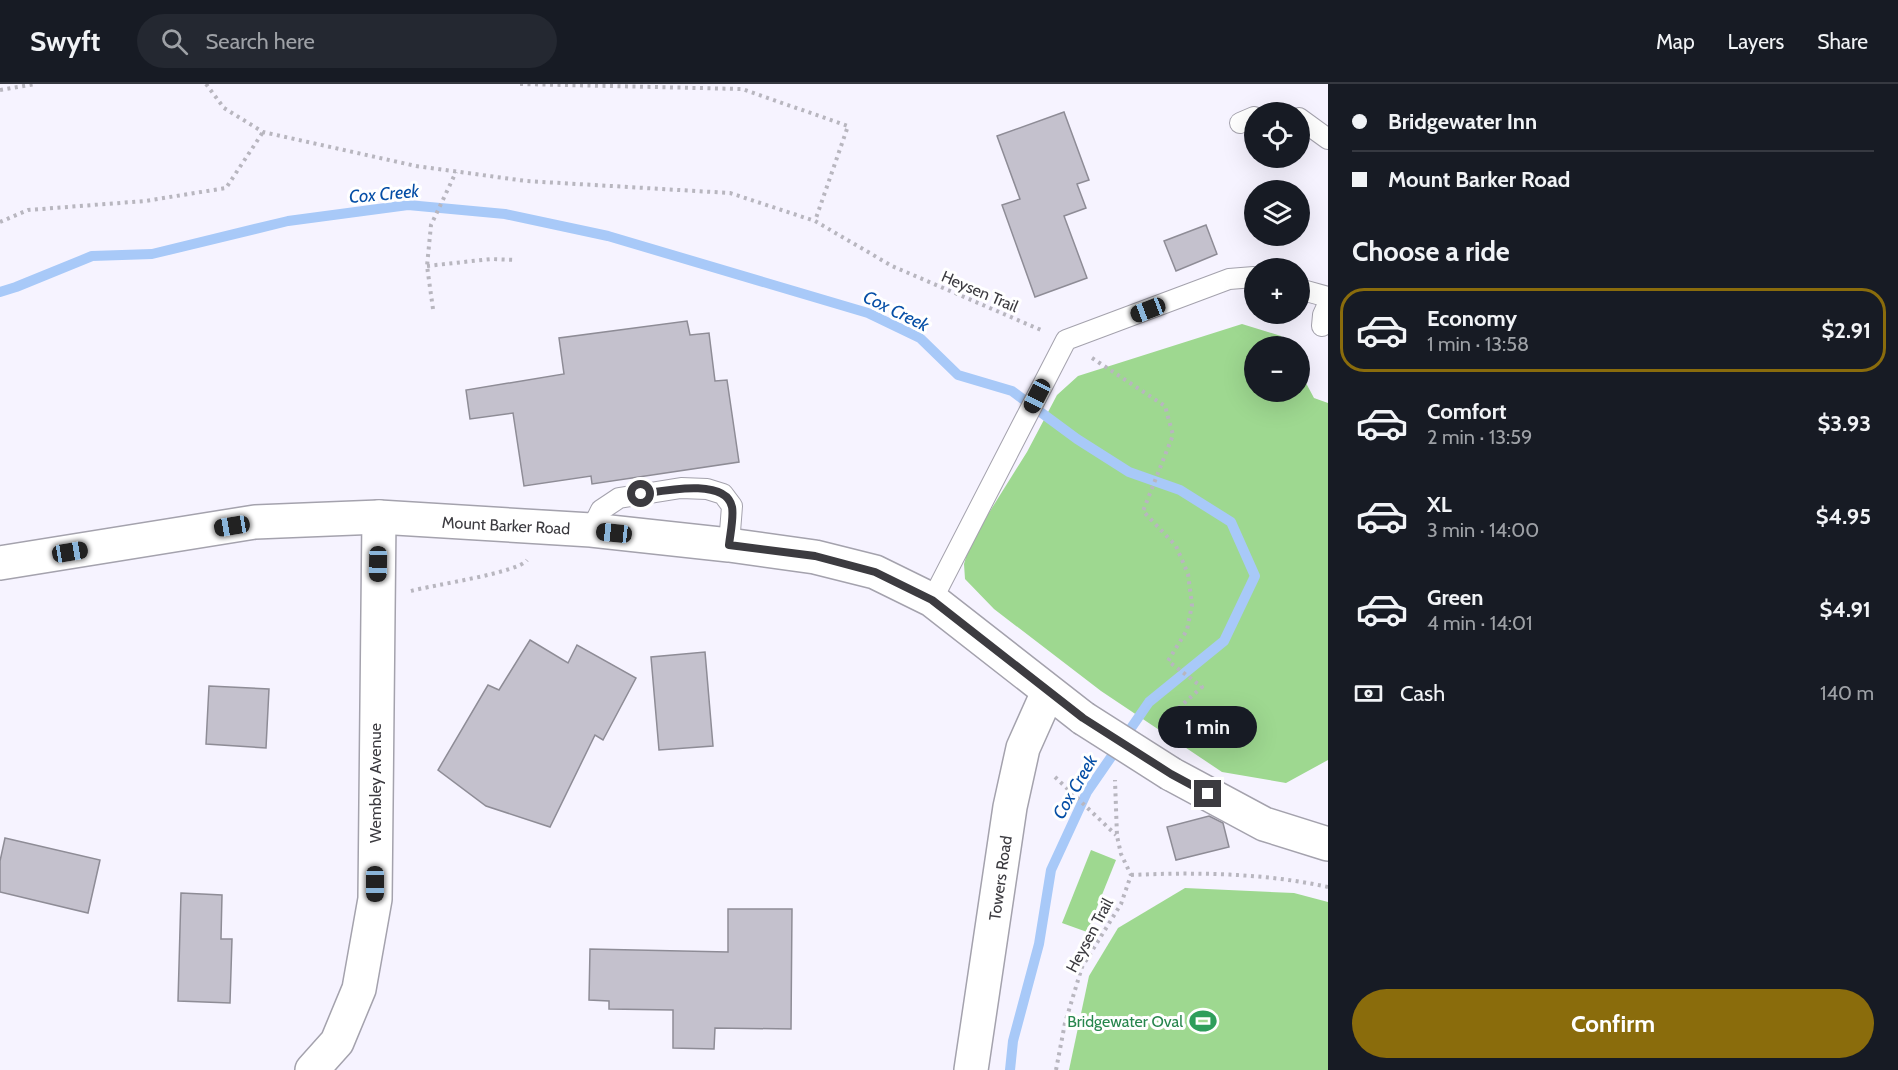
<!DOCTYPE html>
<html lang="en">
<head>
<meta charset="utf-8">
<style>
  body { margin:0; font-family:Cabin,sans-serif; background:#242831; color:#f1f3f6; height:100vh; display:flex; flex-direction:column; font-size:22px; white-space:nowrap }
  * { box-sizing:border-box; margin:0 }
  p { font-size:20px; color:#9ea1a6 }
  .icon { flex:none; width:33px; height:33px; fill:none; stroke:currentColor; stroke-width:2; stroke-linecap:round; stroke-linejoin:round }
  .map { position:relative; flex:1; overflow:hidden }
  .panel { display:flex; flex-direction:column; background:#171b24; width:570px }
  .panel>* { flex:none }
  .top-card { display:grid; align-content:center; height:132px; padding:0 24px; background:#171b24 }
  .controls { position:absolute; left:1244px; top:18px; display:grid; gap:12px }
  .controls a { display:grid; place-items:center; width:66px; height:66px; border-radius:50%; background:#171b24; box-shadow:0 6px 24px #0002; font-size:30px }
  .end { position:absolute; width:27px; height:27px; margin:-14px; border:8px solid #3c3b40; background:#fff; box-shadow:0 0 0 3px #fff }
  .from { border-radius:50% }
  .bubble { position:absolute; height:42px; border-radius:21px; background:#171b24; box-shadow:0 6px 24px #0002; font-size:20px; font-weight:700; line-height:42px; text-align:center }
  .car { position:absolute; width:18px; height:36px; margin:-18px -9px; border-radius:8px; box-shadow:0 0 4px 2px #0007; background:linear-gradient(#222 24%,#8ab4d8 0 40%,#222 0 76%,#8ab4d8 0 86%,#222 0) }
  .top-card b { display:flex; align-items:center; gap:21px; height:57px; font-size:22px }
  .top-card b+b { border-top:2px solid #363941 }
  .top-card i { width:15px; height:15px; background:#f1f3f6 }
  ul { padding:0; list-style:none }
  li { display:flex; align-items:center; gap:18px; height:84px; margin:0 12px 9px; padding:0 12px; border:3px solid transparent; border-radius:24px }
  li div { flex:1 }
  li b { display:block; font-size:22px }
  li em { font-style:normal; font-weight:700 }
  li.current { border-color:#8a6c0c }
  li>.icon { width:54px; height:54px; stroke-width:1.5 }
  h2 { padding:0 24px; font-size:27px; line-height:72px }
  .pay { display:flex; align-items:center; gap:15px; height:66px; padding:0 24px; font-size:22px }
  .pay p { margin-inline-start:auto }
  .primary-button { display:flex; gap:12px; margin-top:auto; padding:12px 24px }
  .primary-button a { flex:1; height:69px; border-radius:36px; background:#8a6c0c; color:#fff; font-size:24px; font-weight:700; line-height:69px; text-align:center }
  header { display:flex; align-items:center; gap:36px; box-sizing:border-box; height:84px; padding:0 30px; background:#171b24; border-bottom:2px solid #363941 }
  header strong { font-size:28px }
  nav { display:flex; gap:33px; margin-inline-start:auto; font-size:21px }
  .search { width:420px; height:54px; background:#242831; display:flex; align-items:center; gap:15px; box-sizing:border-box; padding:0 21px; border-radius:33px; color:#9ea1a6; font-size:22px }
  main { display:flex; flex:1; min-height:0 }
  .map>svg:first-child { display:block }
  .green { fill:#9ed890 }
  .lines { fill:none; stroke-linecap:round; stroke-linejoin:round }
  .stream { stroke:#a8c9f8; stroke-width:10 }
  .building { fill:#c4c1cd; stroke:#8e8c96; stroke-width:1.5 }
  .lane-casing { stroke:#a4a2ad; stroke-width:22 }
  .street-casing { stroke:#a4a2ad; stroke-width:36 }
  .secondary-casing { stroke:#a4a2ad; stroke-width:36 }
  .path { stroke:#b8b6bf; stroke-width:4; stroke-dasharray:3 4.5; stroke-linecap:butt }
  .lane { stroke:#fff; stroke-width:20 }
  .street { stroke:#fff; stroke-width:33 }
  .secondary { stroke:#fff; stroke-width:33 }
  .secondary-bridge-casing { stroke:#a4a2ad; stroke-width:36; stroke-linecap:butt }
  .secondary-bridge { stroke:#fff; stroke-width:33 }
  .route { stroke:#3c3b40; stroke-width:8 }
  .labels { text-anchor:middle; stroke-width:6; stroke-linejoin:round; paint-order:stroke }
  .street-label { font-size:16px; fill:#3c3b40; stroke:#fff }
  .leisure-label { font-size:16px; fill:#27864d; stroke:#fff; text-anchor:end }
  .water-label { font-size:18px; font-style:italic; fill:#054ea6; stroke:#fff }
</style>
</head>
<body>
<header>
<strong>Swyft</strong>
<div class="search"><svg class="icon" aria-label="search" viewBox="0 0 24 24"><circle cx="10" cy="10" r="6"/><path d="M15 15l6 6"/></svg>Search here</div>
<nav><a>Map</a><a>Layers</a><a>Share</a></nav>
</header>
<main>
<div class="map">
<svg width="1328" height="986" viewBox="0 0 1328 986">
  <rect width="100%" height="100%" fill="#f6f3ff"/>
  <!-- green -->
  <g class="green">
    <path d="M1242,240l39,12 6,10h-33v46h45v-22l15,28 14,5v357l-42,23 -64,-11 -121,-81 -107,-82 -29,-30 -1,-15 6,-21 57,-91 30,-57 21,-19z"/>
    <path d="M1091,766l25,10 -29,72 -25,-9z"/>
    <path d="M1185,804l109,5 34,9v168h-259l20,-94 29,-48z"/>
  </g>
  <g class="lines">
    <!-- stream -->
    <path class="stream" d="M0,208l16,-5 76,-31 60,-2 136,-33 120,-16 97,9 103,22 260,77 52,25 38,37 54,16 65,48 52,33 51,18 51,32 24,54 -31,65 -75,61 -62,90 -36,78 -12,74 -26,97 -3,29"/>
  </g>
  <!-- building -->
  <g class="building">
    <path d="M1064,28l25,68 -12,4 9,24 -22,8 23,62 -52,19 -33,-92 18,-6 -23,-63z"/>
    <path d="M1206,141l11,29 -41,17 -12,-30z"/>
    <path d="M687,237l3,14 19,-2 6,48 12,-1 12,82 -147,22 -1,-8 -67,10 -11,-73 -43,6 -4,-29 98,-16 -5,-36z"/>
    <path d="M530,556l38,23 9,-18 59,33 -33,62 -8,-5 -45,92 -64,-21 -48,-36 50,-85 11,5z"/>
    <path d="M705,568l8,94 -54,4 -8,-93z"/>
    <path d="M209,602l60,3 -3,59 -60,-4z"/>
    <path d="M1209,732l14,7 6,24 -53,13 -9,-33z"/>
    <path d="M5,754l95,22 -12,53 -88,-21v-31z"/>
    <path d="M181,809l41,2 -1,44h11l-2,64 -52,-2z"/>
    <path d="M728,825h64l-1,120 -76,-1 -1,21 -41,-1v-38l-64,-1v-8l-20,-1 1,-51 138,3z"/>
  </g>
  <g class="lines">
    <defs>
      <g id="lane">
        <path d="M1299,34l29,21"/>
        <path d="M1240,39l14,-6"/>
        <path d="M1299,205l29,8"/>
        <path d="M1322,242l1,-11 5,-11"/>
        <path d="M591,446l10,-20 18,-12 62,-10 26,1 16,5 9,12 -3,39"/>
        <path d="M932,516l134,-260 163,-61 25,-2"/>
      </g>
      <path id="street" d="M971,986l39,-263 13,-59 25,-56"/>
      <g id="secondary">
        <path d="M0,479l255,-41 124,-5 212,13 138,15 86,12 60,15 57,28 151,118"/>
        <path d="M1171,690l93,50 64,20"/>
        <path d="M312,986l25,-28 22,-53 16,-90 4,-382"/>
      </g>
    </defs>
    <!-- lane casing -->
    <use href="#lane" class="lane-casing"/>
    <!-- street casing -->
    <use href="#street" class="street-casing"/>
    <!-- secondary casing -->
    <use href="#secondary" class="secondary-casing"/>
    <!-- path -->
    <g class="path">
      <path d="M206,0l18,24 39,24 153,34 110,15 204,12 85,28 77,45 149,64"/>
      <path d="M520,0l222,5 106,37 -33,95"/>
      <path d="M0,6l35,-6"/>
      <path d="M0,138l28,-12 117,-9 81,-13 37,-56"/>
      <path d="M427,182l64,-7 25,1"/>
      <path d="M433,225l-6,-43 4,-41 25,-53"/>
      <path d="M1092,274l73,48 8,29 -30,76 33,35 12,28 4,31 -5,25 -19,31 34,26 -30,27 -16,9"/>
      <path d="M411,507c21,-6 107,-18 116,-31"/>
      <path d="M1055,693l61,58"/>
      <path d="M1131,791c65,-3 133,-2 197,12"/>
      <path d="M1056,986l9,-47 17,-56 39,-63 10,-29 -10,-21 -4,-18 -2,-56"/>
    </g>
    <!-- lane -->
    <use href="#lane" class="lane"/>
    <!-- street -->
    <use href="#street" class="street"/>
    <!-- secondary -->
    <use href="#secondary" class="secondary"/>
    <defs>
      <path id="secondary-bridge" d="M1083,634l88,56"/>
    </defs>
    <!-- secondary-bridge casing -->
    <use href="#secondary-bridge" class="secondary-bridge-casing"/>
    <!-- secondary-bridge -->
    <use href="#secondary-bridge" class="secondary-bridge"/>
  </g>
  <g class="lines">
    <!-- route -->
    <path class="route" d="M641,410c21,-3 85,-17 91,13 2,10 -2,28 -3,38l86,11 60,16 57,28 151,118 88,56 37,20"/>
  </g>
  <!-- icons -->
  <defs>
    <symbol id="stadium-bare" viewBox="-9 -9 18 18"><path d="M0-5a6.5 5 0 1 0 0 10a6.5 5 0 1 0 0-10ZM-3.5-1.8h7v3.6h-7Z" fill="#2e9e5b" stroke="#fff" stroke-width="2.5" paint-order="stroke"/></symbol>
  </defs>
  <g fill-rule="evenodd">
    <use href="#stadium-bare" x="1184" y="918" width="38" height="38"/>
  </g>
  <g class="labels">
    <!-- street labels -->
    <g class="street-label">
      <text transform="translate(980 207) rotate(23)" y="6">Heysen Trail</text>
      <text transform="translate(506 441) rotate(3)" y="6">Mount Barker Road</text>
      <text transform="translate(375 699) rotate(-90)" y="6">Wembley Avenue</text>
      <text transform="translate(1000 794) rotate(-82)" y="6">Towers Road</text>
      <text transform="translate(1089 851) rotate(-62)" y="6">Heysen Trail</text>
    </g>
    <!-- leisure labels -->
    <g class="leisure-label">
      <text x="1183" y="943">Bridgewater Oval</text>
    </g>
    <!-- water labels -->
    <g class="water-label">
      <text transform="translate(384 110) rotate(-5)" y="6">Cox Creek</text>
      <text transform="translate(896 227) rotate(26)" y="6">Cox Creek</text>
      <text transform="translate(1075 703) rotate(-60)" y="6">Cox Creek</text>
    </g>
  </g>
</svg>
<div class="controls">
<a><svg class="icon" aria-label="locate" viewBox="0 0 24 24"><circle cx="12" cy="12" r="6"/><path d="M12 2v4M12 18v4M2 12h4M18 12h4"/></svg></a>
<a><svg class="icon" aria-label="layers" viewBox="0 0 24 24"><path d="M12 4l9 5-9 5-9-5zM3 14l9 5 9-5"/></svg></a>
<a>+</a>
<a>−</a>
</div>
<i class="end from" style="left:641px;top:410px"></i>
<i class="end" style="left:1208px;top:710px"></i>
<div class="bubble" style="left:1158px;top:622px;width:99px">1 min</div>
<i class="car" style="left:1148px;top:226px;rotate:249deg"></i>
<i class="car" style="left:1037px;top:312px;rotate:207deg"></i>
<i class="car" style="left:232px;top:442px;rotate:261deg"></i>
<i class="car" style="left:614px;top:449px;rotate:276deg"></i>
<i class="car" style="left:70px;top:468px;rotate:81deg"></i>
<i class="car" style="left:378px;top:480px;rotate:181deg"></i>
<i class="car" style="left:375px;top:800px;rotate:180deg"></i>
</div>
<section class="panel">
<div class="top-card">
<b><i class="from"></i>Bridgewater Inn</b>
<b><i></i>Mount Barker Road</b>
</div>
<h2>Choose a ride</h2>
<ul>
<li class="current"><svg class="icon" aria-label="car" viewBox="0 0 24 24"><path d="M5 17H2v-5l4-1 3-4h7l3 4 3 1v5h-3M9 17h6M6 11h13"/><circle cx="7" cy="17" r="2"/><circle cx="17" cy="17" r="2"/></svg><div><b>Economy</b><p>1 min · 13:58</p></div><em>$2.91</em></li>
<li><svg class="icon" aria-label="car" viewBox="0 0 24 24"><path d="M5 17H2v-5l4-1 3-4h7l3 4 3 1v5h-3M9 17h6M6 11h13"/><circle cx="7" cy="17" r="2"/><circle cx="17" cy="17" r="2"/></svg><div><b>Comfort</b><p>2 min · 13:59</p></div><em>$3.93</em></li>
<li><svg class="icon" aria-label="car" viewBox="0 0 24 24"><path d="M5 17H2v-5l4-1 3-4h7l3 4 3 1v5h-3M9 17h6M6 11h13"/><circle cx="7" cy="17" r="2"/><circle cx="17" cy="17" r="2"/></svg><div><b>XL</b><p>3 min · 14:00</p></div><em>$4.95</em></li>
<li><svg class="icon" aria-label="car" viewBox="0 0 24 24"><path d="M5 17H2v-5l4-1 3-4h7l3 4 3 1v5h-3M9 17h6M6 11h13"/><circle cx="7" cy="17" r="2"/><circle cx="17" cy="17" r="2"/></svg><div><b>Green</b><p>4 min · 14:01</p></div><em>$4.91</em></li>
</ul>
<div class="pay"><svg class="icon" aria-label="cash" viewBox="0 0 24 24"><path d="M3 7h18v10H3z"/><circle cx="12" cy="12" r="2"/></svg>Cash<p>140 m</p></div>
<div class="primary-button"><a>Confirm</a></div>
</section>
</main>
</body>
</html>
